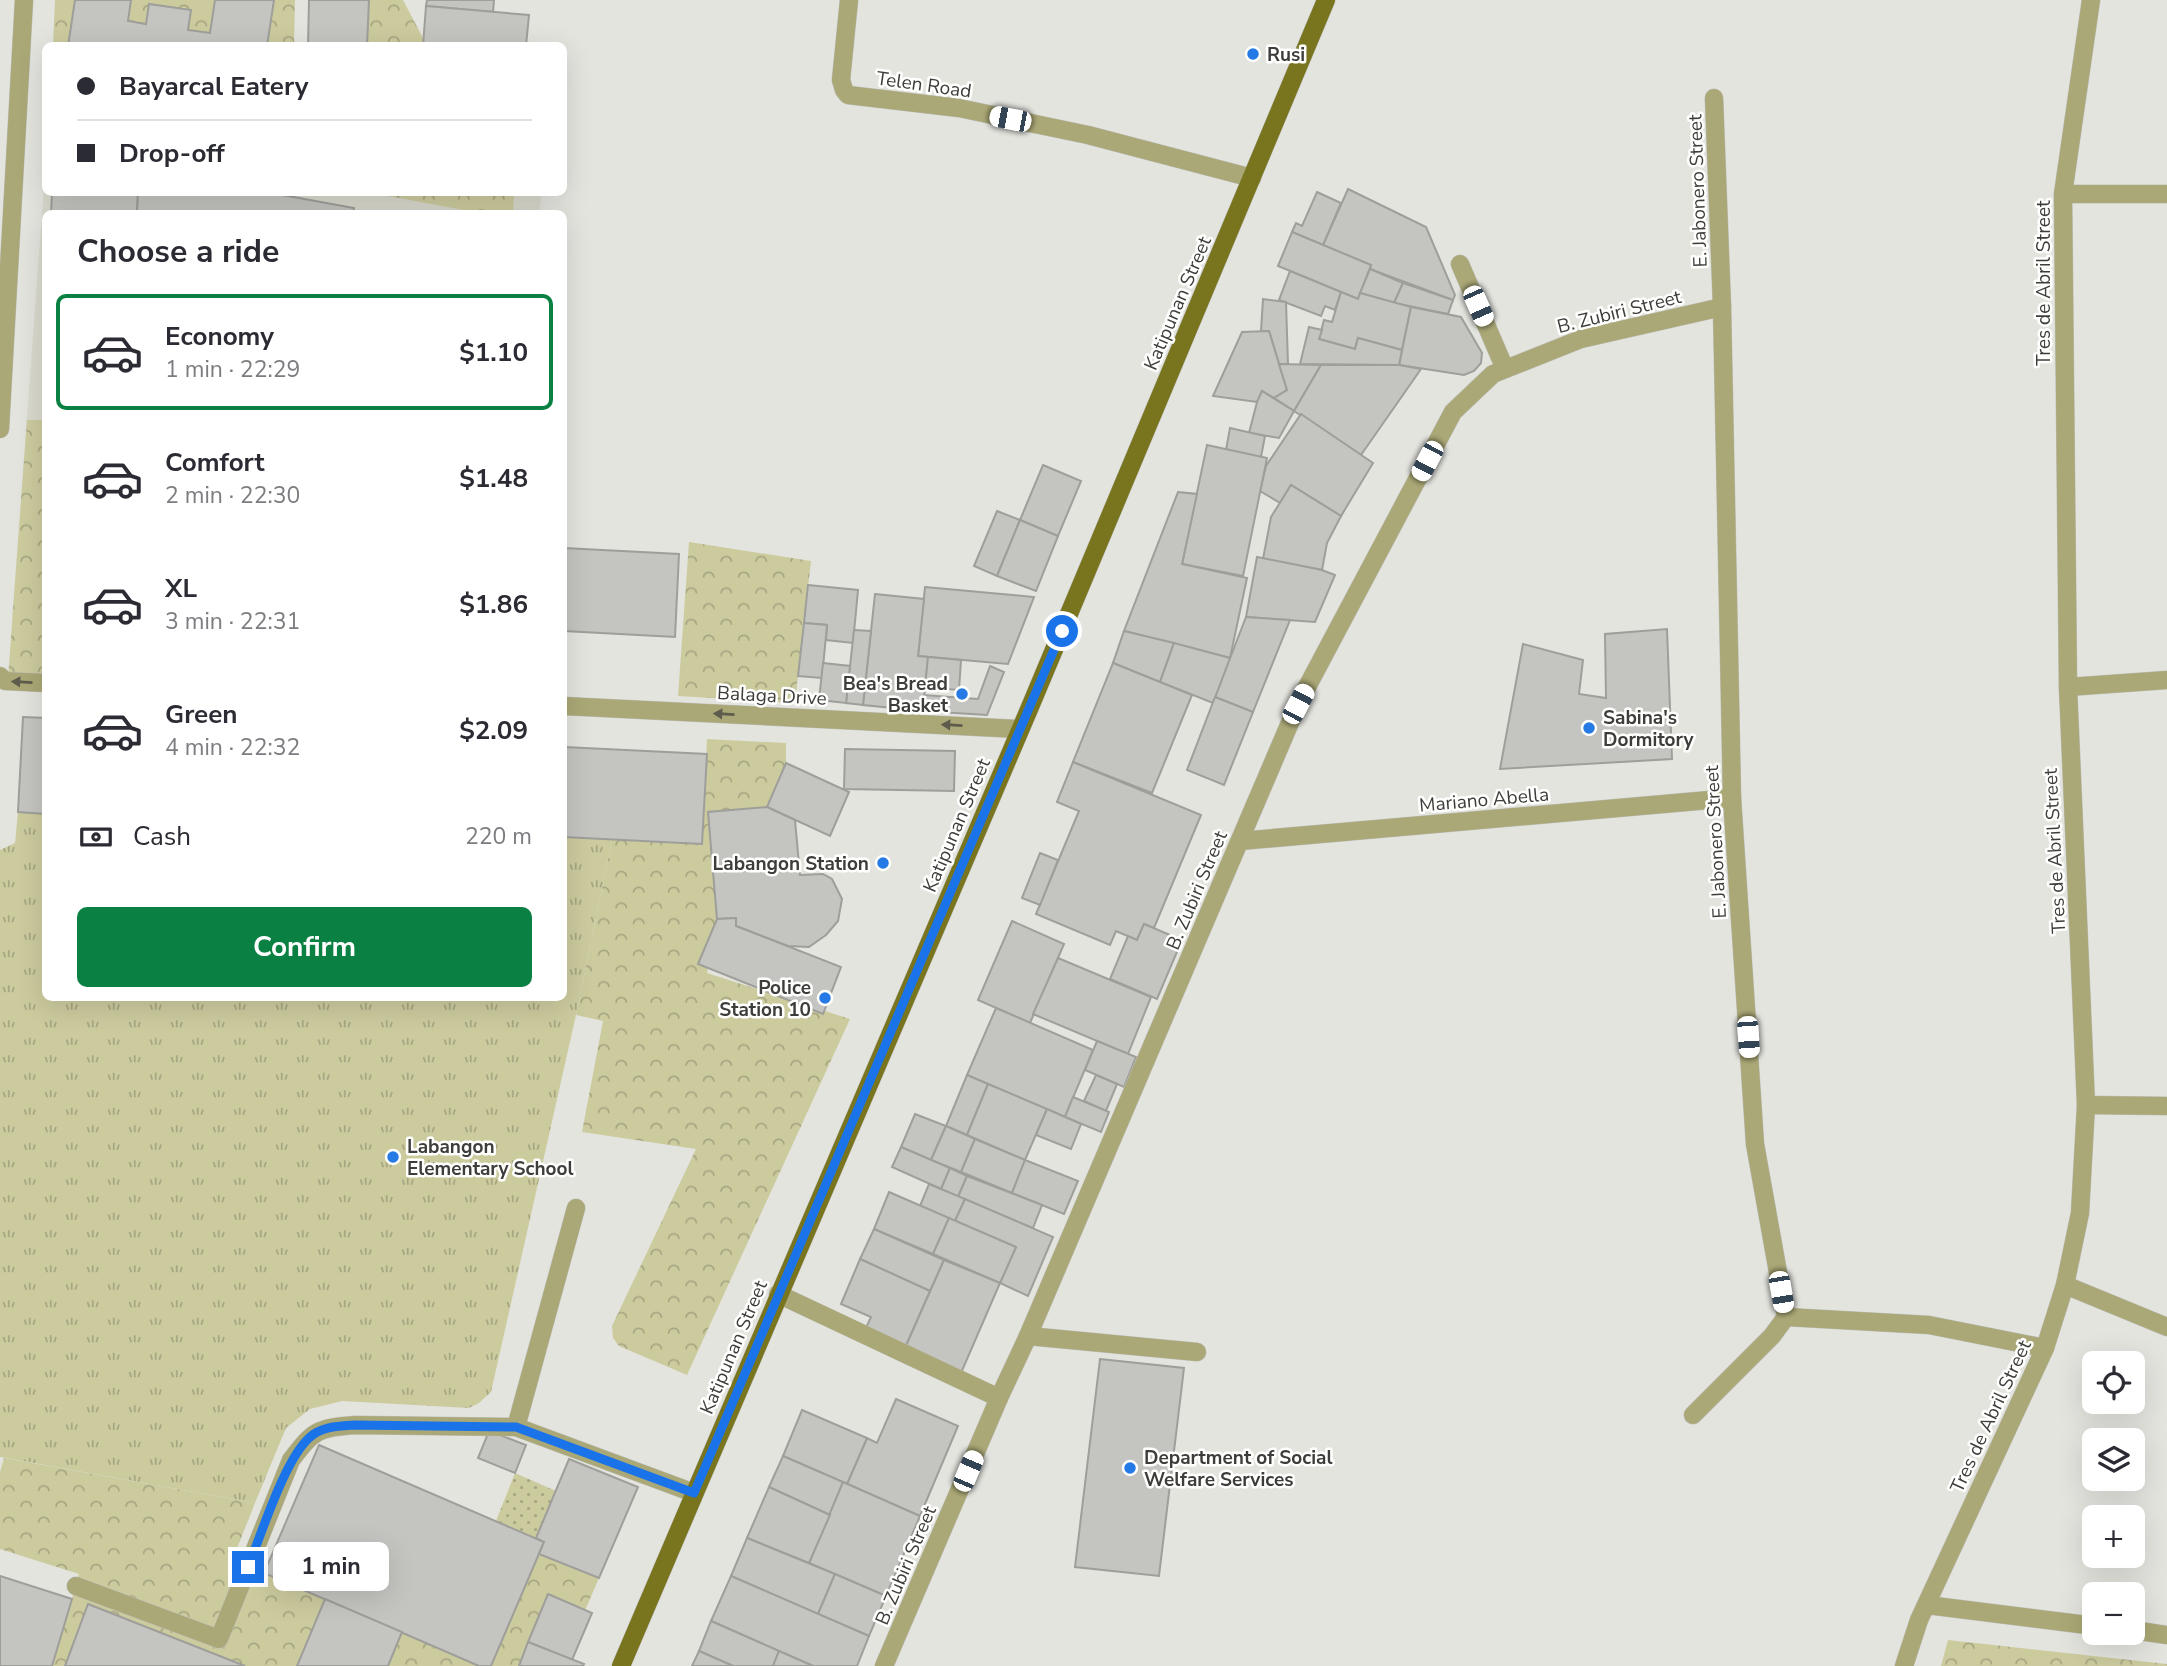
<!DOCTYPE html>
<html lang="en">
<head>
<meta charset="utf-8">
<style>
  body { margin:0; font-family:"Nunito Sans",sans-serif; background:#f7f7f7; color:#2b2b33; height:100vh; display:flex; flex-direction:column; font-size:26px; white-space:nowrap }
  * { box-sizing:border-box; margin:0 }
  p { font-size:23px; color:#7c7c81 }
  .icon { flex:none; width:38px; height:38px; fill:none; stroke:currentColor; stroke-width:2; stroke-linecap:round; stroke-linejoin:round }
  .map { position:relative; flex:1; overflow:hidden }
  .panel { position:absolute; left:42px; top:210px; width:525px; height:791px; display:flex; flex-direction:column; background:#fff; border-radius:10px; box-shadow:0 7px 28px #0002 }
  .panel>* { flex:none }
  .guide { position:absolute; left:42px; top:42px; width:525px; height:154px; border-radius:10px; box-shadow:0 7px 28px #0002; display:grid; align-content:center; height:154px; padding:0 35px; background:#fff }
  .buttons { position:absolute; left:2082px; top:1351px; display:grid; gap:14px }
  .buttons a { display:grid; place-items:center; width:63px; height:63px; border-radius:10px; background:#fff; box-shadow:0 7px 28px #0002; font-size:35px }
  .end { position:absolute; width:32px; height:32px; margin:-16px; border:9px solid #1a73e8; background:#fff; box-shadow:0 0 0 4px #fff }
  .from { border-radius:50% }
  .bubble { position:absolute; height:49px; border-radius:10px; background:#fff; box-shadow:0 7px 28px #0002; font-size:23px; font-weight:700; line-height:49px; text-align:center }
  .car { position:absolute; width:21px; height:42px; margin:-21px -10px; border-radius:9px; box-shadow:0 0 5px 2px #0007; background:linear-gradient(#fff 24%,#345 0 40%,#fff 0 76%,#345 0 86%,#fff 0) }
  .guide b { display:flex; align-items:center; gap:24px; height:66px; font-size:26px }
  .guide b+b { border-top:2px solid #e1e1e2 }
  .guide i { width:18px; height:18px; background:#2b2b33 }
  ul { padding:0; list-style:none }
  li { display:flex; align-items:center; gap:21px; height:116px; margin:0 14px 10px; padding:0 21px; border:4px solid transparent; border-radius:10px }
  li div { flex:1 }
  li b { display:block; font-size:26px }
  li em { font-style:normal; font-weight:700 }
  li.on { border-color:#0b8043 }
  li>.icon { width:63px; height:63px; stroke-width:1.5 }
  h2 { padding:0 35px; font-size:32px; line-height:84px }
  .pay { display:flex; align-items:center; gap:18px; height:77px; padding:0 35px; font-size:26px }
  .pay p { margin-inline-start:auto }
  .action { display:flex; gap:14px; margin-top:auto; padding:14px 35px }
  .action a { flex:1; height:80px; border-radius:10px; background:#0b8043; color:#fff; font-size:28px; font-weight:700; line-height:80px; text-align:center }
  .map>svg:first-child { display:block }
  .built { fill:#d9d9cd }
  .grass { fill:url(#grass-tufts) }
  .forest { fill:url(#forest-crowns) }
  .park { fill:url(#park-dots) }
  .building { fill:#c4c4c0; stroke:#9e9e9a; stroke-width:2 }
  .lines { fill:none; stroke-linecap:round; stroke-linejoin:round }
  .minor-casing { stroke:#bfbfbb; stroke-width:19 }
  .major-casing { stroke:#bfbfbb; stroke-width:19 }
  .minor { stroke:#aaa876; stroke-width:18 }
  .major { stroke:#79751f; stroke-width:18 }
  .oneway { fill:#5e5d4d }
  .route { stroke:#1a73e8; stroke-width:9 }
  .poi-dot { fill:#267ae5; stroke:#fffffe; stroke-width:2.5 }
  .labels { text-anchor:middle; stroke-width:5; stroke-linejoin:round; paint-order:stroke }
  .poi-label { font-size:19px; font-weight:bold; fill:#3d3d3b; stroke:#fffffe; text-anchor:start }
  .street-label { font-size:19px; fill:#3d3d3b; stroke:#fffffe }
</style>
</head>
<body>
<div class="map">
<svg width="2167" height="1666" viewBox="0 0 2167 1666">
  <defs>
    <pattern id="grass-tufts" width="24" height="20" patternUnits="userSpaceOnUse" patternTransform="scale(1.75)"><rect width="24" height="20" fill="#cccb9e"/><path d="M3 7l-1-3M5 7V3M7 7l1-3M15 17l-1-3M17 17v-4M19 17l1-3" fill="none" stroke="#a7a682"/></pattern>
    <pattern id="forest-crowns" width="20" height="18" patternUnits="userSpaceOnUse" patternTransform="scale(1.75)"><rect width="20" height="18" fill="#cccb9e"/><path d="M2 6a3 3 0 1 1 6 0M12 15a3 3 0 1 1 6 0" fill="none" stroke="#a7a682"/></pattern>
    <pattern id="park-dots" width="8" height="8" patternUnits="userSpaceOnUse" patternTransform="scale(1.75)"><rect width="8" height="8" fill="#cccb9e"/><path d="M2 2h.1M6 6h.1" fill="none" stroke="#a7a682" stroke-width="1.8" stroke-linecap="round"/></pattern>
  </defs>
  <rect width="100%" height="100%" fill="#e4e4df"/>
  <!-- built -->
  <path class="built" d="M45,174l1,18 496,1 -3,21h-493l-1,406 -33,-2z"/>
  <!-- grass -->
  <path class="grass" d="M18,812l27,2 1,184h518v-161l48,3 -36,175 -85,377 -12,11 -10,5 -127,-7 -32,8 -24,19 -31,75 -255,-46v-607l15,-7z"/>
  <!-- forest -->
  <g class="forest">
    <path d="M55,0h20l-7,45 -15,1z"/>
    <path d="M131,0h84l-5,33 -22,-3 3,-20 -42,-6 -3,20 -18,-3z"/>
    <path d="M274,0h21l-1,45 -27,1z"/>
    <path d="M369,0h34l20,38v7l-56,1z"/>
    <path d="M372,193h142l-1,20h-33z"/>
    <path d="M27,420h18l1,162 -3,35 3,1 -1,60h-37z"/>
    <path d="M689,542l122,19 -16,142 -117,-7z"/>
    <path d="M707,739l79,4v20l-19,44 -59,5 9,107 -10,54 143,46 -163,356 -68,-29 -6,-8 -1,-12 84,-177 -114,-17 21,-111 -27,-6 36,-175 90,4z"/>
    <path d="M4,1458l251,45 -23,58 93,38 -28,67h-52l-156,-62 -24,62h-13l27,-92 -79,-25v-77z"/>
    <path d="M539,1554l60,24 -38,88h-70z"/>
    <path d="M402,1632l77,34h-91z"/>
    <path d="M1948,1640l219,24v2h-226z"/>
  </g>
  <!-- park -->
  <path class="park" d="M515,1473l41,18 -20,47 -40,-17z"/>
  <!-- building -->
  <g class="building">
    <path d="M75,0h56l-3,21 18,3 3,-20 42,6 -3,20 22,3 5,-33h59l-7,46h-199z"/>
    <path d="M309,0h60l-2,46h-59z"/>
    <path d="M427,0h67l-1,12 -67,-6z"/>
    <path d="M426,6l103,9 -3,31h-103z"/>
    <path d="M1348,189l78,38 29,68 -2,5 -83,-31 1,-4 -48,-20z"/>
    <path d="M64,192h74l-1,22h-86l1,-20h12z"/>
    <path d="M138,192h128l88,16 -1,6h-216z"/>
    <path d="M1317,192l24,11 -18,42 -31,-13 4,-9 6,3z"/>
    <path d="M1292,232l79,33 -13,34 -80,-33z"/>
    <path d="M1370,269l33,14 -9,20 -34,-10z"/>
    <path d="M1290,271l51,21 -6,18 -10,-4 -4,10 -42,-16z"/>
    <path d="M1403,283l50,17 -5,14 -54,-11z"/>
    <path d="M1341,292l17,7 2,-6 51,14 -9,43 -44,-12 -3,11 -36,-10 5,-19 8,2z"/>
    <path d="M1263,299l23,3 2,62h-9l-10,-33h-8z"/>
    <path d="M1411,307l50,10 21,36 -1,10 -7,8 -10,4 -65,-10z"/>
    <path d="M1309,327l13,3 -3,9 36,10 3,-11 44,12 -3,15 -99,-1z"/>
    <path d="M1269,331l18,59 -13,8 -12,-7 -5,11 -44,-6 29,-64z"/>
    <path d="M1279,364l42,1 -27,46 -20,-13 13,-8z"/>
    <path d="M1321,365h78l22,4 -60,86 -67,-44z"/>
    <path d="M1262,391l32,20 -15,27 -30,-5 8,-31z"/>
    <path d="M1301,414l72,49 -32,53 -50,-31 -11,18 -20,-12 6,-25z"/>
    <path d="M1230,428l35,8 -4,21 -35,-7z"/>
    <path d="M1207,445l60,13 -24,118 -61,-12z"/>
    <path d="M1043,465l38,16 -23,55 -38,-16z"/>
    <path d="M1291,485l50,31 -14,27 -5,27 -59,-11 8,-42z"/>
    <path d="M1178,492l19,2 -15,70 65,14 -17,80 -106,-27z"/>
    <path d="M997,511l23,9 -23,56 -23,-10z"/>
    <path d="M1020,520l38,16 -22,55 -39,-15z"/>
    <path d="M564,548l115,6 -4,83 -111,-6z"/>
    <path d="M1257,557l65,13 13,5 -20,47 -69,-5z"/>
    <path d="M808,585l50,5 -5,53 -27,-3 1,-15 -23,-2z"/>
    <path d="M925,587l109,10 -26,67 -90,-8z"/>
    <path d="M875,594l49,5 -6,57 10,1 -5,54 -60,-6z"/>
    <path d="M1246,617l44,3 -37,92 -38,-15z"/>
    <path d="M804,623l23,2 -5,53 -24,-2z"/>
    <path d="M1667,629l5,130 -172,10 23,-125 60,16 -4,34 27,4 -1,-64z"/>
    <path d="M854,630l17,1 -8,74 -17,-2z"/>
    <path d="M1124,631l50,12 -14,39 -47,-19z"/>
    <path d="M1174,643l56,15 -17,45 -53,-21z"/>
    <path d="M928,657l33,3 -2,30 -34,-3z"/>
    <path d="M823,663l27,3 -4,37 -27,-3z"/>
    <path d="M1113,663l79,32 -40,98 -79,-31z"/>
    <path d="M990,666l14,6 -17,43 -64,-4 1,-16 54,4z"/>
    <path d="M1215,697l38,15 -29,73 -37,-15z"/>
    <path d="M23,717l23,1v96l-28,-2z"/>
    <path d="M564,747l143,7 -5,90 -138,-7z"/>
    <path d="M845,749l110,2 -1,40 -110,-2z"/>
    <path d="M1073,762l128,53 -47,113 -10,-4 -7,16 -21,-9 -6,14 -74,-31 43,-103 -22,-9z"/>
    <path d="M786,763l63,29 -19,44 -63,-29z"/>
    <path d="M767,807l28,13 5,55 23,-1 9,5 10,20 -4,22 -12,14 -17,12 -21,-1 -52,-20v-8l-19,1 -9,-107z"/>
    <path d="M1040,853l18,7 -18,45 -18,-7z"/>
    <path d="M736,918v8l105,41 -18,47 -125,-50 19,-45z"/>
    <path d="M1012,921l52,23 -34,79 -52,-23z"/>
    <path d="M1144,924l38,16 -25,59 -47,-20 18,-43 9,4z"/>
    <path d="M1058,958l93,39 -23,57 -95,-40z"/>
    <path d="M996,1008l97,42 -28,67 -98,-42z"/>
    <path d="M1097,1041l39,16 -12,30 -39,-17z"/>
    <path d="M967,1075l21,9 -21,51 -21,-9z"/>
    <path d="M1096,1075l21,9 -11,27 -22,-10z"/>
    <path d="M988,1084l59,25 -22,51 -58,-25z"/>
    <path d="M1073,1097l36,15 -8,20 -36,-15z"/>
    <path d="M1047,1109l34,15 -10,25 -35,-14z"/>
    <path d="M915,1114l31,12 -15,34 -30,-13z"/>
    <path d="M946,1126l29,13 -14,33 -30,-12z"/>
    <path d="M975,1139l50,21 -13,33 -51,-21z"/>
    <path d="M901,1147l49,21 -9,21 -49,-22z"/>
    <path d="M1025,1160l53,21 -14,33 -52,-21z"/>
    <path d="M950,1168l17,8 -9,21 -17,-8z"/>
    <path d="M967,1176l75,29 -9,23 -75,-31z"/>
    <path d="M929,1184l36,15 -10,22 -35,-15z"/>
    <path d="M889,1192l60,26 -16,36 -59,-25z"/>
    <path d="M965,1199l88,38 -25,59 -28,-13 16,-36 -61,-26z"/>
    <path d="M949,1218l67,29 -16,36 -67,-29z"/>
    <path d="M874,1229l70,31 -14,31 -70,-32z"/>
    <path d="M860,1259l70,32 -25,57 -40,-18 6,-13 -30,-13z"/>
    <path d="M944,1260l56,23 -39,90 -56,-25z"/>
    <path d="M1100,1359l84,9 -25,208 -84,-9z"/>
    <path d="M896,1399l62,27 -38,90 -73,-32 20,-46 10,5z"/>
    <path d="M802,1410l65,28 -20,46 -64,-28z"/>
    <path d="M489,1431l37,14 -11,28 -37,-15z"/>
    <path d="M319,1445l225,97 -53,124h-12l-215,-93z"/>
    <path d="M783,1456l60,26 -13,33 -61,-28z"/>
    <path d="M569,1459l69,28 -39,91 -60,-24 5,-12 -8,-4z"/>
    <path d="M843,1482l77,34 -34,80 -77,-33z"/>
    <path d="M769,1487l61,28 -21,48 -62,-25z"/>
    <path d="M747,1538l88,36 -17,40 -87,-38z"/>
    <path d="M835,1574l51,22 -17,40 -51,-22z"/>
    <path d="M0,1576l72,23 -20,67h-52z"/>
    <path d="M731,1576l138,60 -12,30h-44l-102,-45z"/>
    <path d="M548,1594l44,19 -20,47 -44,-18z"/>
    <path d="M325,1599l77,33 -14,34h-91z"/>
    <path d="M88,1604l157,62h-180z"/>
    <path d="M711,1621l68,30 -6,15h-40l-34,-15z"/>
    <path d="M528,1642l56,22 -1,2h-64z"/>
    <path d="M699,1651l34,15h-41z"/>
    <path d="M779,1651l34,15h-40z"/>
  </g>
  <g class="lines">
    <defs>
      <g id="minor">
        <path d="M849,0l-8,80 3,10 4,5 111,13 129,27 164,43"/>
        <path d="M1714,98l8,209 10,491 23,346 31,173 143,8 116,23"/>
        <path d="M2063,194h104"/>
        <path d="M1460,264l45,105"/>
        <path d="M0,429l24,-429"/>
        <path d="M0,676l5,5 41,2"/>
        <path d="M2068,687l99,-7"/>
        <path d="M564,706l456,23"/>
        <path d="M1240,841l492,-43"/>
        <path d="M2086,1105l81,1"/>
        <path d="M2065,1285l102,42"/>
        <path d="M778,1294l221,104"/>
        <path d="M1028,1336l169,16"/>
        <path d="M1693,1415l79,-79 14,-19"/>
        <path d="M516,1427l60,-219"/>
        <path d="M76,1586l143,53 72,-179c23,-30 26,-32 64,-35l161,2 178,66"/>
        <path d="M1927,1605l168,21"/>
        <path d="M2133,1630l34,5"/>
        <path d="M884,1666l115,-268 29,-62 270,-632 155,-292 40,-38 88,-35 141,-32"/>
        <path d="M1904,1666l15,-46 126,-272 20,-63 15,-72 6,-108 -18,-418 -5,-493 28,-194"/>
      </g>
      <path id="major" d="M621,1666l409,-959 296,-707"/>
    </defs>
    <!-- minor casing -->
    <use href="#minor" class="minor-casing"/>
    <!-- major casing -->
    <use href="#major" class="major-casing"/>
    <!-- minor -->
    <use href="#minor" class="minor"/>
    <!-- major -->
    <use href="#major" class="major"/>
  </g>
  <!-- one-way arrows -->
  <defs><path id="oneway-solid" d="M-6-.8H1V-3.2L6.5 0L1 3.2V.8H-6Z" transform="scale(1.75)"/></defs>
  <g class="oneway">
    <use href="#oneway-solid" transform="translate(22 682) rotate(-177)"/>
    <use href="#oneway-solid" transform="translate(724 714) rotate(-177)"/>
    <use href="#oneway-solid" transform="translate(952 725) rotate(-177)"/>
  </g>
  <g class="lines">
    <!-- route -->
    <path class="route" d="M248,1567c14,-34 36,-106 61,-129 12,-12 31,-12 46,-13l161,2 178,66 368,-862"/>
  </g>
  <!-- markers -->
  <g class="poi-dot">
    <circle cx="1253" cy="54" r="7"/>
    <circle cx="962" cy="694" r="7"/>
    <circle cx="1589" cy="728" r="7"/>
    <circle cx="883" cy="863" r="7"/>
    <circle cx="825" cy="998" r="7"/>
    <circle cx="393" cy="1157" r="7"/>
    <circle cx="1130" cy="1468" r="7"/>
  </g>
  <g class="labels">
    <!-- poi labels -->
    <g class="poi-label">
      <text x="1267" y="61">Rusi</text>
      <text x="948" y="690" text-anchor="end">Bea's Bread<tspan x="948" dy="22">Basket</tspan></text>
      <text x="1603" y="724">Sabina's<tspan x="1603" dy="22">Dormitory</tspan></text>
      <text x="869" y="870" text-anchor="end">Labangon Station</text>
      <text x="811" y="994" text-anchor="end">Police<tspan x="811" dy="22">Station 10</tspan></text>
      <text x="407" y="1153">Labangon<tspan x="407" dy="22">Elementary School</tspan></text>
      <text x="1144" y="1464">Department of Social<tspan x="1144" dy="22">Welfare Services</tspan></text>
    </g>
    <!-- street labels -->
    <g class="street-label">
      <text transform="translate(924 84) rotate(8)" y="7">Telen Road</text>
      <text transform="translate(1697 191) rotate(-92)" y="7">E. Jabonero Street</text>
      <text transform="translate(2043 283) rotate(-90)" y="7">Tres de Abril Street</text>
      <text transform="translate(1177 303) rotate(-67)" y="7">Katipunan Street</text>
      <text transform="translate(1619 311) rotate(-14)" y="7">B. Zubiri Street</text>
      <text transform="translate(772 695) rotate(3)" y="7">Balaga Drive</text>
      <text transform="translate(1484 799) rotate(-5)" y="7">Mariano Abella</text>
      <text transform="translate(956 825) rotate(-67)" y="7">Katipunan Street</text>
      <text transform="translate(1715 842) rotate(-93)" y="7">E. Jabonero Street</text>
      <text transform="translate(2054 851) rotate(-93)" y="7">Tres de Abril Street</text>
      <text transform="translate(1196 890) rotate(-67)" y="7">B. Zubiri Street</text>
      <text transform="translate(733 1347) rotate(-67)" y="7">Katipunan Street</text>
      <text transform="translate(1990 1416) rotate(-65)" y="7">Tres de Abril Street</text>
      <text transform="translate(905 1565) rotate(-67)" y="7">B. Zubiri Street</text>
    </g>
  </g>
</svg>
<div class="buttons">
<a><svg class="icon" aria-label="locate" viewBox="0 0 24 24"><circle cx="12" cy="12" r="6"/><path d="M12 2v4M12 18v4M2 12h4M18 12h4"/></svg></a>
<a><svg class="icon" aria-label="layers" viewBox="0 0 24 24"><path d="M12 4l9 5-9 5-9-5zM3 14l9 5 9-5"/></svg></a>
<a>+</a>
<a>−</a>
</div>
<i class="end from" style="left:1062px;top:631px"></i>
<i class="end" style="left:248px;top:1567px"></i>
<div class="bubble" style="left:273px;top:1542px;width:116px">1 min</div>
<i class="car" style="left:1010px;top:119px;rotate:281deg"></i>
<i class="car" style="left:1478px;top:306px;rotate:156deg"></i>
<i class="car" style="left:1427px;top:461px;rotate:208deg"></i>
<i class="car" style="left:1298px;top:704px;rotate:28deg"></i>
<i class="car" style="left:1748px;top:1037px;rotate:176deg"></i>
<i class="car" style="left:1781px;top:1292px;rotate:170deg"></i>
<i class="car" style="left:968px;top:1471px;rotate:23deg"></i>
<div class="guide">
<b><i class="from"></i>Bayarcal Eatery</b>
<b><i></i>Drop-off</b>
</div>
<section class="panel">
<h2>Choose a ride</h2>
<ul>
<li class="on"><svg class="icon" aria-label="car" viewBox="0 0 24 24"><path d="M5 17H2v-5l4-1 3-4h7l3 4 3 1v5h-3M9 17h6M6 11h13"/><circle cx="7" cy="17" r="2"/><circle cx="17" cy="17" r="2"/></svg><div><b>Economy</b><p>1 min · 22:29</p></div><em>$1.10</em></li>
<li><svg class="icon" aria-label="car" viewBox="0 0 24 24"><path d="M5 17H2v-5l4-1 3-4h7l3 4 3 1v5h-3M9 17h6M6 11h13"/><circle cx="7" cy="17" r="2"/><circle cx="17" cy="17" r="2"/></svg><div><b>Comfort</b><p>2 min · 22:30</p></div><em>$1.48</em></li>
<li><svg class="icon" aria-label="car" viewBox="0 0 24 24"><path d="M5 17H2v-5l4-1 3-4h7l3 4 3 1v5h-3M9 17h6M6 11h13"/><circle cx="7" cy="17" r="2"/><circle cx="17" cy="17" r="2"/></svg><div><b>XL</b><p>3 min · 22:31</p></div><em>$1.86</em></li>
<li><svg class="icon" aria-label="car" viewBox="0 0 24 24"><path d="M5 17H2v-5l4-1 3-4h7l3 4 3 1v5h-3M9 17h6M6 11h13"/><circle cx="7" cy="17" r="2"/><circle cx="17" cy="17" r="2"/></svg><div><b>Green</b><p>4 min · 22:32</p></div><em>$2.09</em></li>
</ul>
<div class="pay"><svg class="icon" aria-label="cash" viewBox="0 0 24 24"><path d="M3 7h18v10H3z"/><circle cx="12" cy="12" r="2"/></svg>Cash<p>220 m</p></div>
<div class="action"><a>Confirm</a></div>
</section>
</div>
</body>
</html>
